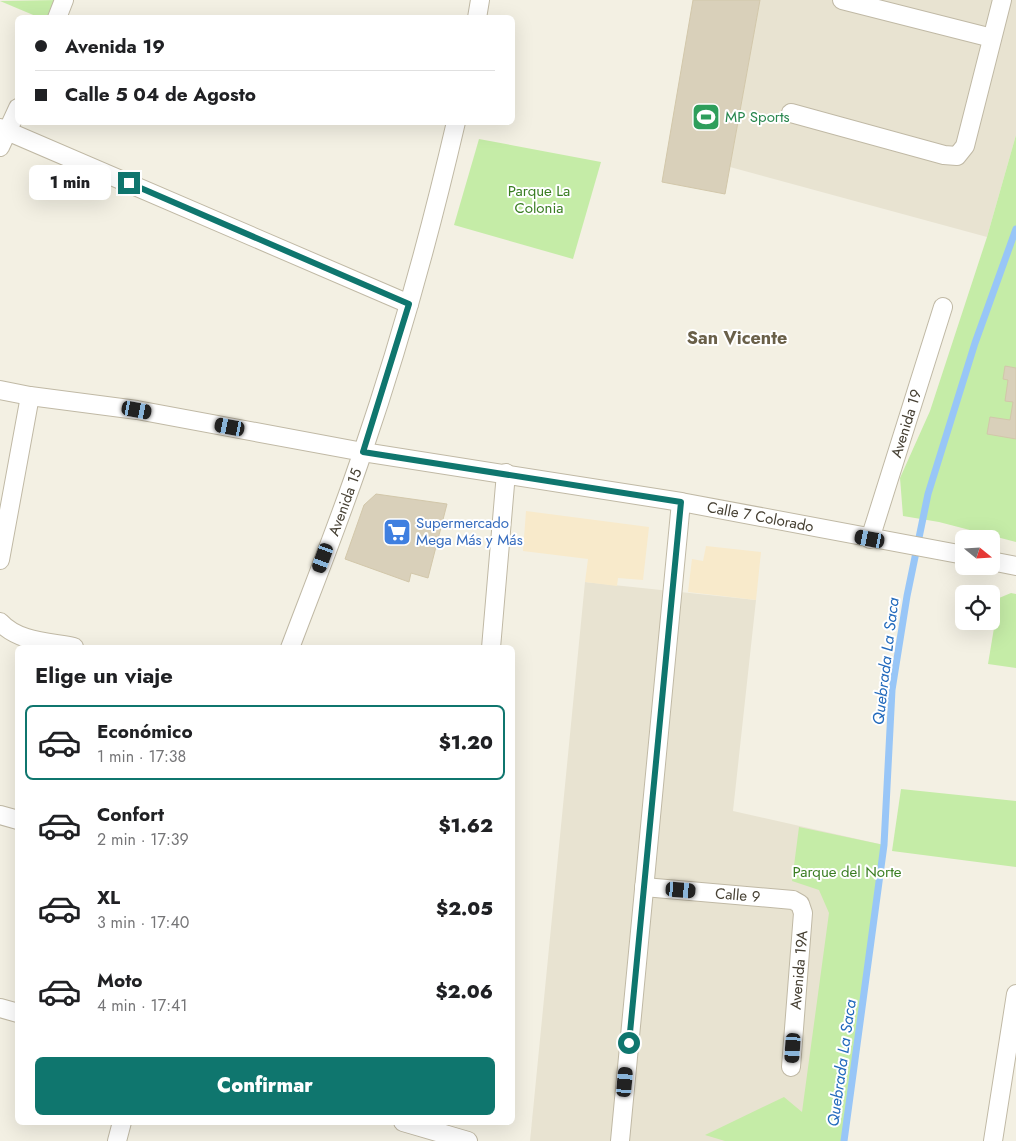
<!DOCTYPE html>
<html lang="es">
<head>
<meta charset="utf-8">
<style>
  body { margin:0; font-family:Jost,sans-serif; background:#f6f6f6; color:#202124; height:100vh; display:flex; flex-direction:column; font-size:19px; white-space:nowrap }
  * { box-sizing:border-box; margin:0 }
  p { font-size:16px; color:#757577 }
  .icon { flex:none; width:28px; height:28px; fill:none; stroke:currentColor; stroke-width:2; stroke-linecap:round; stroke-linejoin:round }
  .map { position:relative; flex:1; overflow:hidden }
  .details { position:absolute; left:15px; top:645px; width:500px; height:480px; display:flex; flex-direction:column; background:#fff; border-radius:8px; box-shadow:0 5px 20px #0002 }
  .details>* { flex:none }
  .banner { position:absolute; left:15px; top:15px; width:500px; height:110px; border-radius:8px; box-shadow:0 5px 20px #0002; display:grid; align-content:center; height:110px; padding:0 20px; background:#fff }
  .needle { width:32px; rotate:108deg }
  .controls { position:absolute; left:955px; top:530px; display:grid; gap:10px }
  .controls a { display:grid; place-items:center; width:45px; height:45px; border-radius:8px; background:#fff; box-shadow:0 5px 20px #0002; font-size:25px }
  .end { position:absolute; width:22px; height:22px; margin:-11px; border:6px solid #0f766e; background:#fff; box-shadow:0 0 0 2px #fff }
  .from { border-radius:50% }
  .bubble { position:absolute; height:35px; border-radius:8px; background:#fff; box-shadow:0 5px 20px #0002; font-size:16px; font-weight:800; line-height:35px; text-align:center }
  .car { position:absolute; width:15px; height:30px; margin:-15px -8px; border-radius:6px; box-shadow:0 0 4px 1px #0007; background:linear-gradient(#222 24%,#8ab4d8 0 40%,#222 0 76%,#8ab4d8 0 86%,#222 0) }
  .banner b { display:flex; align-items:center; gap:18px; height:48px; font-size:19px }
  .banner b+b { border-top:1px solid #e0e0e0 }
  .banner i { width:12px; height:12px; background:#202124 }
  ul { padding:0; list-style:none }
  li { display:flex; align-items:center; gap:15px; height:75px; margin:0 10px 8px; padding:0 10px; border:2px solid transparent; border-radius:8px }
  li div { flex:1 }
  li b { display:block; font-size:19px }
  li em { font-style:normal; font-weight:800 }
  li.on { border-color:#0f766e }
  li>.icon { width:45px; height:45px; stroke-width:1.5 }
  h2 { padding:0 20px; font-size:22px; line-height:60px }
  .cta { display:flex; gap:10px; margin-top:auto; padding:10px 20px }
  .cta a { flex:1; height:58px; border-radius:8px; background:#0f766e; color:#fff; font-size:20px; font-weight:800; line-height:58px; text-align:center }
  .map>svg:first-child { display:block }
  .residential { fill:#e8e3d1 }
  .commercial { fill:#f8eacb }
  .green { fill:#c5eca7 }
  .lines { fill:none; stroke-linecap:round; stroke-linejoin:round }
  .stream { stroke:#98c6f7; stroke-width:7 }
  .building { fill:#d9d0ba; stroke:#d2c7aa }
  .minor-casing { stroke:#c0b9a5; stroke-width:20 }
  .minor { stroke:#fff; stroke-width:18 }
  .route { stroke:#0f766e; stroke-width:6 }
  .labels { text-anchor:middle; stroke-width:4; stroke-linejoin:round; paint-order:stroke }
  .leisure-label { font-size:15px; fill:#27864d; stroke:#fff; text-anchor:start }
  .park-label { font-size:15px; fill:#397d21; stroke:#fff }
  .street-label { font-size:15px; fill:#464033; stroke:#fff }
  .shop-label { font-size:15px; fill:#366cbe; stroke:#fff; text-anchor:start }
  .water-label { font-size:16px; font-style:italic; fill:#226abc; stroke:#fff }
  .quarter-label { font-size:18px; font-weight:bold; fill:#6a6049; stroke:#fff }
</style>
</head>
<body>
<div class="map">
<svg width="1016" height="1141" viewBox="0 0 1016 1141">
  <rect width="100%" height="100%" fill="#f3f0e3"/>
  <!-- residential -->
  <g class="residential">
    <path d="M760,0h256v135l-29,102 -257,-70z"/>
    <path d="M585,582l171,18 -23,211 151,34 -40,296h-314z"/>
  </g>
  <!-- commercial -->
  <g class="commercial">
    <path d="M526,511l123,16 -6,53 -25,-2 -1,8 -32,-4 3,-23 -65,-8z"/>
    <path d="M706,546l55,6 -5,48 -68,-8 4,-33 11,2z"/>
  </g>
  <!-- green -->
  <g class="green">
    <path d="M59,0l-7,18 -14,-1 -38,-16z"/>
    <path d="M1016,135v407l-77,-20 -36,-6 -3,-38 30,-67 57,-174z"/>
    <path d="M479,139l122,23 -28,97 -119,-34z"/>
    <path d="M1011,593l5,1v74l-28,-4 11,-66z"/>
    <path d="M901,789l115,12v66l-124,-16z"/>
    <path d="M799,827l85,18 -40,296h-119l-20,-6 79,-38 18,15 27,-199 -10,-23 -27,-9z"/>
  </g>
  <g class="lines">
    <!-- stream -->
    <path class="stream" d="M844,1141l40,-296 8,-155 15,-94 21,-102 47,-151 41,-114"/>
  </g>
  <!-- building -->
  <g class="building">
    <path d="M693,0h67l-35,194 -63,-12z"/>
    <path d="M1005,366l11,2v71l-29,-5 3,-17 20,3 3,-18 -8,-1 3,-21 -5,-1z"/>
    <path d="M376,494l71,10 -19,74 -17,-5 -2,9 -64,-23 19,-54z"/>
  </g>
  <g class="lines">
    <defs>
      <g id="minor">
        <path d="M842,0l150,38"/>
        <path d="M57,18l7,-18"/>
        <path d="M477,18l3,-18"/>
        <path d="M791,113l153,42 13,1 8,-10 37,-146"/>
        <path d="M0,128l409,176"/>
        <path d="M0,147l18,-39"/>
        <path id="s1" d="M0,390l30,6 107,14 226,42 318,50 283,53"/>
        <path id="s2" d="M870,539l73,-232"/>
        <path d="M0,560l30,-164"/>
        <path d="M991,561l25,5"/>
        <path d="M0,622c18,20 49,20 74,25"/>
        <path id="s3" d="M290,648c25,-66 51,-131 73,-197 37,-108 67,-217 93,-329"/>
        <path d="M491,648l15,-175"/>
        <path d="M0,815l18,5"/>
        <path id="s4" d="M644,887l149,13 7,4 3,9 -12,154"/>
        <path d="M0,1008l18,5"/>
        <path d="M403,1122l65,19"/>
        <path d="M117,1141l5,-19"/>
        <path d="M620,1141l61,-639"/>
        <path d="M993,1141l23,-147"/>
      </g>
    </defs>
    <!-- minor casing -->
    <use href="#minor" class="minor-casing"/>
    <!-- minor -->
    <use href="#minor" class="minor"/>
  </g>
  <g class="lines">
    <!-- route -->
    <path class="route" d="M129,183l280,121 -46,148 318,50 -52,541"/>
  </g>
  <!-- icons -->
  <defs>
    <symbol id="stadium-square" viewBox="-11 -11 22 22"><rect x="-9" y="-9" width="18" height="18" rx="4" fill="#2e9e5b" stroke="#fff"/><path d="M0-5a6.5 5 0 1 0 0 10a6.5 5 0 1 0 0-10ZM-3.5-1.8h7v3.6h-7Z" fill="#fff"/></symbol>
    <symbol id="supermarket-square" viewBox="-11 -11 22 22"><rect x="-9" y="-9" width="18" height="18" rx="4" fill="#3f7fe0" stroke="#fff"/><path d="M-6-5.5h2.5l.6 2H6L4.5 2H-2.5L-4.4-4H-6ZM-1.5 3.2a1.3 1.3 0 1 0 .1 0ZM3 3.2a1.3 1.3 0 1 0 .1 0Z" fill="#fff"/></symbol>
  </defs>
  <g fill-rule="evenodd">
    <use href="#stadium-square" x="690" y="101" width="32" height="32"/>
    <use href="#supermarket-square" x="381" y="516" width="32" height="32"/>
  </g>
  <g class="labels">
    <!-- leisure labels -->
    <g class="leisure-label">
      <text x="725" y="122">MP Sports</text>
    </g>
    <!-- park labels -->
    <g class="park-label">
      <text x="539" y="196">Parque La<tspan x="539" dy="17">Colonia</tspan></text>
      <text x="847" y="877">Parque del Norte</text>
    </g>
    <!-- street labels -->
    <g class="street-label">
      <text dy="5" stroke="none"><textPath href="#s2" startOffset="121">Avenida 19</textPath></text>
      <text dy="5" stroke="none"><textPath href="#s3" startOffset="156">Avenida 15</textPath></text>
      <text dy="5" stroke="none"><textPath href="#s1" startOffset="771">Calle 7 Colorado</textPath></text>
      <text dy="5" stroke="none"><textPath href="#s4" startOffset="94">Calle 9</textPath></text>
      <text transform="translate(799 970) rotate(-85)" y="5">Avenida 19A</text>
    </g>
    <!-- shop labels -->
    <g class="shop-label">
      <text x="416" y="528">Supermercado<tspan x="416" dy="17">Mega Más y Más</tspan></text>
    </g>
    <!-- water labels -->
    <g class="water-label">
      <text transform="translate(885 661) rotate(-83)" y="6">Quebrada La Saca</text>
      <text transform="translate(841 1063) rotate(-82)" y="6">Quebrada La Saca</text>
    </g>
    <!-- quarter labels -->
    <g class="quarter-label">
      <text x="737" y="344">San Vicente</text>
    </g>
  </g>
</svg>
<div class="controls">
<a><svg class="needle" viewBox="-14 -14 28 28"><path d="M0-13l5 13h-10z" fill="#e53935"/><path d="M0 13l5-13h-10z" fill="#757577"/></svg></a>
<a><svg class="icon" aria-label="locate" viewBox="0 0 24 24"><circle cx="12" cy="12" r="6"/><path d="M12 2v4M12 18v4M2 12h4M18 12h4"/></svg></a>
</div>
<i class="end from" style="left:629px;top:1043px"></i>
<i class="end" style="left:129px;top:183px"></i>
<div class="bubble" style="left:29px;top:165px;width:82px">1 min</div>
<i class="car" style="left:137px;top:410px;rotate:101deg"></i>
<i class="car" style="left:230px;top:427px;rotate:281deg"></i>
<i class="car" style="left:870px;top:539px;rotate:281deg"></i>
<i class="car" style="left:323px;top:558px;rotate:200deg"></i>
<i class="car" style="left:681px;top:890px;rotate:95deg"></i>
<i class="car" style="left:793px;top:1048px;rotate:184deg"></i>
<i class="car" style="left:625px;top:1082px;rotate:5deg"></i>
<div class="banner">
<b><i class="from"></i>Avenida 19</b>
<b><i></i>Calle 5 04 de Agosto</b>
</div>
<section class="details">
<h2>Elige un viaje</h2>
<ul>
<li class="on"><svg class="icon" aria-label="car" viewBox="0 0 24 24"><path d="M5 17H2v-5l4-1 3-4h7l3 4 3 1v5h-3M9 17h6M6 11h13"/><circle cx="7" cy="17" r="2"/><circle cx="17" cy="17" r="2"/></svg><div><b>Económico</b><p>1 min · 17:38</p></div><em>$1.20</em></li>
<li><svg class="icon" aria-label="car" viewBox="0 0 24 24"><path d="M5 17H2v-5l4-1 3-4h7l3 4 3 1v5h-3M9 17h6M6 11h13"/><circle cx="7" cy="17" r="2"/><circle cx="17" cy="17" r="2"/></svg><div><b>Confort</b><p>2 min · 17:39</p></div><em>$1.62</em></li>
<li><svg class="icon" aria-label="car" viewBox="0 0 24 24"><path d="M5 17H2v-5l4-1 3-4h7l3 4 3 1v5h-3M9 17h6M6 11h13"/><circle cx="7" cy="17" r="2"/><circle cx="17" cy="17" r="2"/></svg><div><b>XL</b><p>3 min · 17:40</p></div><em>$2.05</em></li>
<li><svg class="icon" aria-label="car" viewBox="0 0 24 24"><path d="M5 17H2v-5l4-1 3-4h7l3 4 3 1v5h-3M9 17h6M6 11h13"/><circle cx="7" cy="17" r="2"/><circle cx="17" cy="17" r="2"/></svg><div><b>Moto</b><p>4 min · 17:41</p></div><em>$2.06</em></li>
</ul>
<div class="cta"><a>Confirmar</a></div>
</section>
</div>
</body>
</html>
